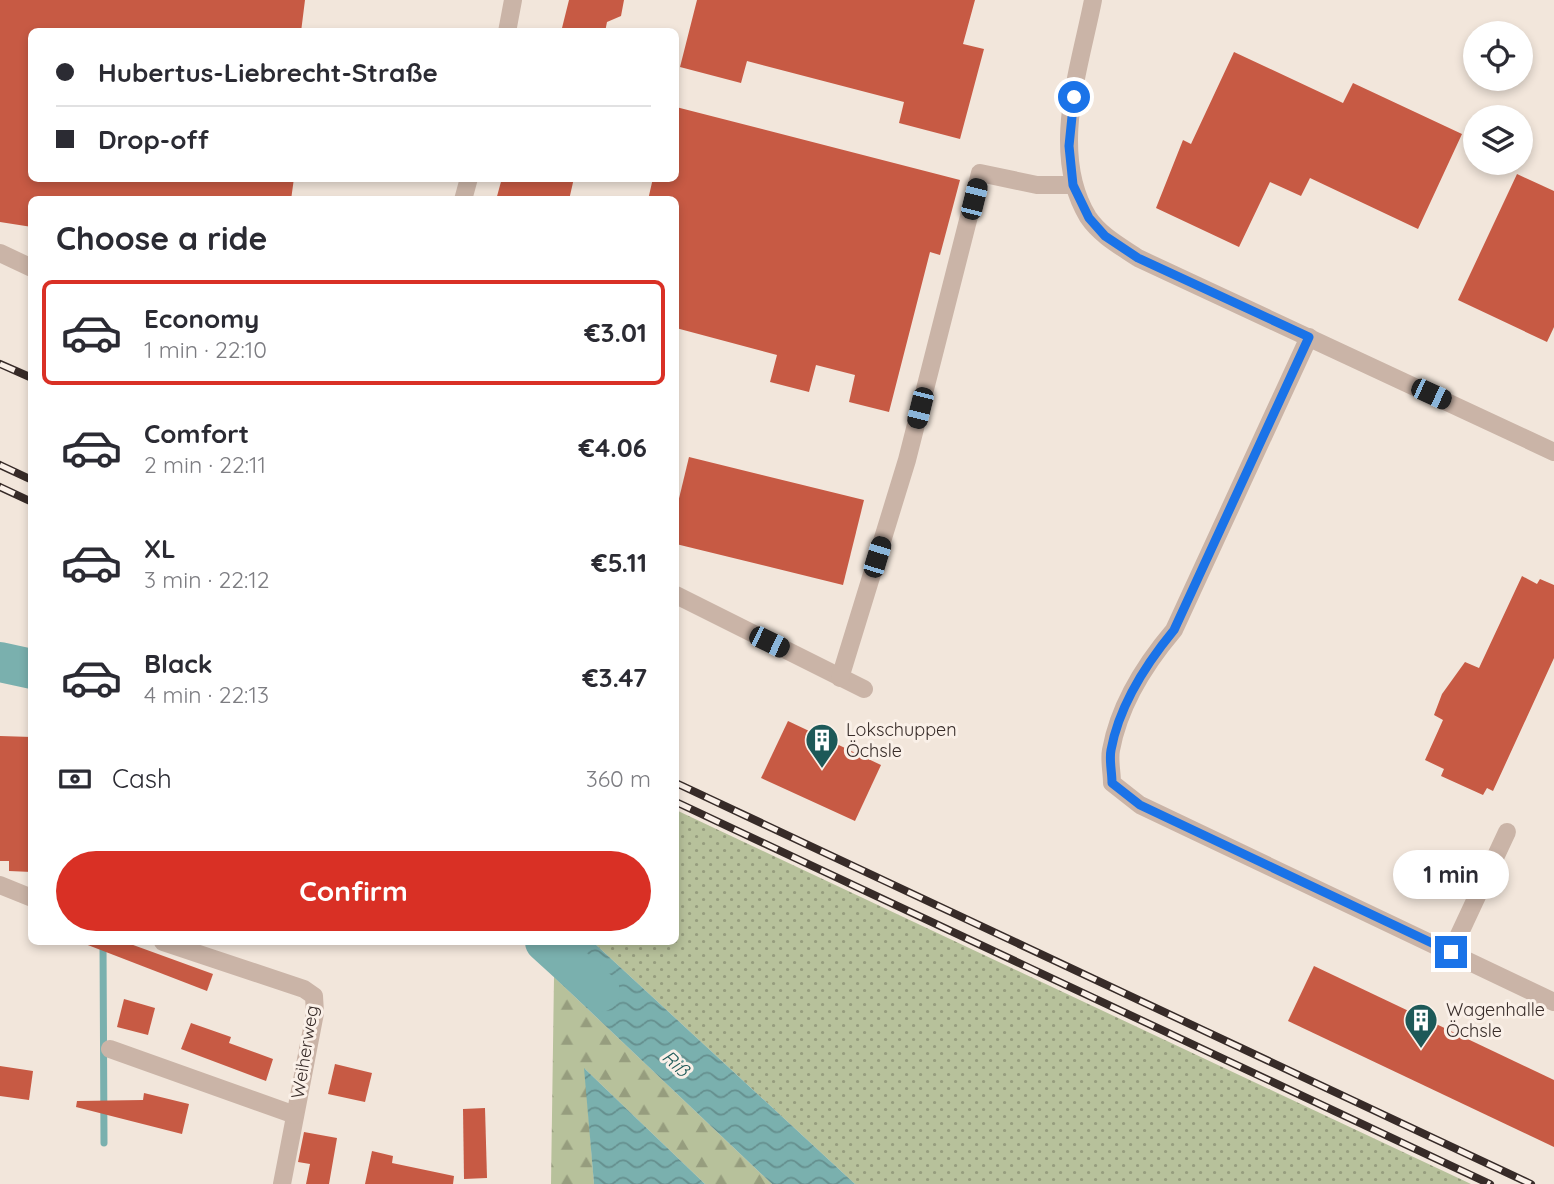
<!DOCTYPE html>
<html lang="en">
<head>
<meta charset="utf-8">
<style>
  body { margin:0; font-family:Quicksand,sans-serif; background:#f2f2f3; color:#2b2b33; height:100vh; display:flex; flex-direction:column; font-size:26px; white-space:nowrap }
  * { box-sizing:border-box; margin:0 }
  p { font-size:23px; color:#7c7c81 }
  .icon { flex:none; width:38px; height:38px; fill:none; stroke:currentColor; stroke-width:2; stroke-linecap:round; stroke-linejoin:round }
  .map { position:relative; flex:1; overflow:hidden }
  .details { position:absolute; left:28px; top:196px; width:651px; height:749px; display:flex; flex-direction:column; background:#fff; border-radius:10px; box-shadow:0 4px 10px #0003 }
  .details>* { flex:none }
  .hud { position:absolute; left:28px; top:28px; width:651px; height:154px; border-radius:10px; box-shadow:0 4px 10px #0003; display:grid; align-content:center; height:154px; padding:0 28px; background:#fff }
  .fabs { position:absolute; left:1463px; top:21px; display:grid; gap:14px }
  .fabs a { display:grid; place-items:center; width:70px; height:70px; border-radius:50%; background:#fff; box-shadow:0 4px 10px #0003; font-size:35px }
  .end { position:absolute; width:32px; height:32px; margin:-16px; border:9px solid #1a73e8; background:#fff; box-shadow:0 0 0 4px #fff }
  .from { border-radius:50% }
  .bubble { position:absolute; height:49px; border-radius:24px; background:#fff; box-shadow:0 4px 10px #0003; font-size:23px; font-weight:700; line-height:49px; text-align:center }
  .car { position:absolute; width:21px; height:42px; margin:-21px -10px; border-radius:9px; box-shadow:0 0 5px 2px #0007; background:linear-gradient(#222 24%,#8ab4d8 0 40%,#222 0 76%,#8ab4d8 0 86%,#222 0) }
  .hud b { display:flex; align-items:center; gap:24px; height:66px; font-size:26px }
  .hud b+b { border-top:2px solid #e1e1e2 }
  .hud i { width:18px; height:18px; background:#2b2b33 }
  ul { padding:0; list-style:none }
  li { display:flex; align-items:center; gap:21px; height:105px; margin:0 14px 10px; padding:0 14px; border:4px solid transparent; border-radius:10px }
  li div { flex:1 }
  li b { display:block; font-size:26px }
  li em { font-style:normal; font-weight:700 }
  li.selected { border-color:#d93025 }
  li>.icon { width:63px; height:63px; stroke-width:1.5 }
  h2 { padding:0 28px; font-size:32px; line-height:84px }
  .pay { display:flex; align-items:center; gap:18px; height:77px; padding:0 28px; font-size:26px }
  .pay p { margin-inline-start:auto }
  .cta { display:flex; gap:14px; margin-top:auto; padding:14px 28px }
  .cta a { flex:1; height:80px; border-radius:42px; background:#d93025; color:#fff; font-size:28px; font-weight:700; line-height:80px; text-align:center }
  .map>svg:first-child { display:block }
  .grass { fill:url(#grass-dots) }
  .forest { fill:url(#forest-firs) }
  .water { fill:url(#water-waves) }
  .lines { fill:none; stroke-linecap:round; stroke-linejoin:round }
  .stream { stroke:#7ab0ae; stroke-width:7 }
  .river { stroke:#7ab0ae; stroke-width:40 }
  .building { fill:#c75a44 }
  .minor { stroke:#cab4a7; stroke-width:18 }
  .rail-casing { stroke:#372b28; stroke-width:8 }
  .rail { stroke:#faf0e8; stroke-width:5; stroke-dasharray:16; stroke-linecap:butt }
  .route { stroke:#1a73e8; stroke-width:9 }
  .labels { text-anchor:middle; stroke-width:6; stroke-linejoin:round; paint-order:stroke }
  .poi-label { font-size:18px; fill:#372b28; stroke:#faf0e8; text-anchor:start }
  .street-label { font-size:18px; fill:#372b28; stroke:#faf0e8 }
  .water-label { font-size:19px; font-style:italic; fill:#1d5958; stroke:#faf0e8 }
</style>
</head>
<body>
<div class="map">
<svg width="1554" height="1184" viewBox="0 0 1554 1184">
  <defs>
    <pattern id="grass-dots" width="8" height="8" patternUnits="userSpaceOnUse" patternTransform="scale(1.75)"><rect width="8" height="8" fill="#b7c19b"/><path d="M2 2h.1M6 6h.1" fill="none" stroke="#969d7e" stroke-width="1.8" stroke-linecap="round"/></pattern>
    <pattern id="forest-firs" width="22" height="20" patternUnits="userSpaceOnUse" patternTransform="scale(1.75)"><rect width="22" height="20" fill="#b7c19b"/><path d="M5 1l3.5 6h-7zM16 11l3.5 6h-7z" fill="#969d7e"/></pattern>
    <pattern id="water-waves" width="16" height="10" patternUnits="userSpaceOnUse" patternTransform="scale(1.75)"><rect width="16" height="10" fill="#7ab0ae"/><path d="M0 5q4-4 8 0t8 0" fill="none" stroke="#658f8e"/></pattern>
  </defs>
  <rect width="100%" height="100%" fill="#f2e6db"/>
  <!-- grass -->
  <path class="grass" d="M676,810l795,374h-616l-262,-242h83z"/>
  <!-- forest -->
  <path class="forest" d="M554,977l218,207h-67l-120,-115 9,115h-43z"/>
  <!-- water -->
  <g class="water">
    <path d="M561,942h32l262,242h-83l-218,-207z"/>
    <path d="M584,1068l121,116h-111z"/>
  </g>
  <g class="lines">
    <!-- stream -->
    <path class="stream" d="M103,942l1,201"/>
    <!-- river -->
    <g class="river">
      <path d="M0,662l32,7"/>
      <path d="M545,942l55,50"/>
    </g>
  </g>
  <!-- building -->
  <g class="building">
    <path d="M0,0h305l-4,32h-269v146h262l-3,22h-259v27l-32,-5z"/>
    <path d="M569,0h55l-3,16 -14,6 -2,10h-44z"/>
    <path d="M697,0h278l-12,44 21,5 -24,90 -61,-16 5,-21 -157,-41 -6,22 -61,-16z"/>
    <path d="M1234,52l109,51 10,-20 109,51 -44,95 -108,-51 -9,18 -31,-14 -31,65 -83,-39 27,-68 8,4z"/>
    <path d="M676,107l284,73 -20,75 -10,-3 -41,160 -40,-10 6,-27 -39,-10 -7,27 -39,-10 7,-27 -101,-27v-128h-28l5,-22h23z"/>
    <path d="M1517,174l37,17v136l-7,15 -89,-42z"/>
    <path d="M502,178h72l-5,22h-73z"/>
    <path d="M689,457l175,43 -21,85 -167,-41v-33z"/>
    <path d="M1522,576l15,8 3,-5 14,6v73l-61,133 -6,-3 -4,7 -42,-19 3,-7 -19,-9 18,-40 -9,-5 8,-21 23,-32 14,6z"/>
    <path d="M788,721l93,44 -26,56 -94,-43z"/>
    <path d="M0,736l32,1v135l-23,-1v-10h-9z"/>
    <path d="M80,942h45l88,32 -6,17z"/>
    <path d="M1314,966l240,114v67l-266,-126z"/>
    <path d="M124,999l31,9 -7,27 -31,-8z"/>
    <path d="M191,1023l40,14 -2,6 44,16 -7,22 -85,-32z"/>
    <path d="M335,1064l37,9 -7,29 -37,-8z"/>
    <path d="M0,1066l33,5 -4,29 -29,-4z"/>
    <path d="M144,1093l45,11 -7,30 -106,-27 1,-6 66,-1z"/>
    <path d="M485,1108l2,70 -23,1 -1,-70z"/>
    <path d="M304,1132l33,6 -8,46h-23l4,-20 -12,-2z"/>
    <path d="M372,1151l21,5 -1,7 62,13 -1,8h-88z"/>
  </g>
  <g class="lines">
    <!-- minor -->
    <g class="minor">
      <path d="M1093,0c-13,67 -44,153 -5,217 12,18 32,29 50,41l416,194"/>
      <path d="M507,32l6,-32"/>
      <path d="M463,200l6,-22"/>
      <path d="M0,253l32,15"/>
      <path d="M1309,337l-135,293c-28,33 -55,76 -63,120 -2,10 1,22 1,33l28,22 414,197"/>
      <path d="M676,595l188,94"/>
      <path d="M840,678l67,-218 73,-287 57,12h36"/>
      <path d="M0,885l32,13"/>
      <path d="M163,942l141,47 10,7 1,17 -33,171"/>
      <path d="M1451,952l56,-120"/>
      <path d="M110,1049l185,66"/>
    </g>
    <defs>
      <g id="rail">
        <path d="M0,364l32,14"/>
        <path d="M0,465l32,15"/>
        <path d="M0,487l32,15"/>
        <path d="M676,783l855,401"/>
        <path d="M676,802l814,382"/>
      </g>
    </defs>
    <!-- rail casing -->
    <use href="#rail" class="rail-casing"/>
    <!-- rail -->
    <use href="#rail" class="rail"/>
  </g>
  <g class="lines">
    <!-- route -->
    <path class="route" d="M1074,97l-5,49 4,39 16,33 16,18 33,22 171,79 -135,293c-28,34 -55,76 -63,120 -2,10 1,22 1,33l28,22 311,147"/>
  </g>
  <!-- icons -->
  <defs>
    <symbol id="building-pin" viewBox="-11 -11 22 30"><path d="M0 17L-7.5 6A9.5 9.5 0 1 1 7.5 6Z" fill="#1d5958" stroke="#faf0e8"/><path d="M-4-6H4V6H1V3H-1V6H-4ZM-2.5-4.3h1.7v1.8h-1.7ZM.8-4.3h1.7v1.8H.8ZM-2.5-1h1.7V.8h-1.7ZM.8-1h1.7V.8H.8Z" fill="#fff"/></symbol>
  </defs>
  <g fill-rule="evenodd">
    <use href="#building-pin" x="803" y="721" width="38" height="52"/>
    <use href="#building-pin" x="1402" y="1001" width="38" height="52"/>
  </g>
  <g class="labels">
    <!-- poi labels -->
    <g class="poi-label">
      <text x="846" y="736">Lokschuppen<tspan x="846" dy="21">Öchsle</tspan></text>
      <text x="1446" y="1016">Wagenhalle<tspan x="1446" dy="21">Öchsle</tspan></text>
    </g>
    <!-- street labels -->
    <g class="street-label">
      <text transform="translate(305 1052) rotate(-81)" y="6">Weiherweg</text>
    </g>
    <!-- water labels -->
    <g class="water-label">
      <text transform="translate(676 1063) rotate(43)" y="7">Riß</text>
    </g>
  </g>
</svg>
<div class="fabs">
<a><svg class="icon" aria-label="locate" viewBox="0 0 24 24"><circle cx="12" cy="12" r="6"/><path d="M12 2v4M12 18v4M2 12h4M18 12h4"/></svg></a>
<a><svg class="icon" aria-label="layers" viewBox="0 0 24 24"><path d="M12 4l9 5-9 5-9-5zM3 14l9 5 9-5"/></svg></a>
</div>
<i class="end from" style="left:1074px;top:97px"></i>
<i class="end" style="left:1451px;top:952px"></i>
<div class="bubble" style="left:1393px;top:850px;width:116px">1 min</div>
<i class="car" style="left:974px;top:199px;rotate:14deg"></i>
<i class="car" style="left:1431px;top:394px;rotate:115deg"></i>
<i class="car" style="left:920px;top:408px;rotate:194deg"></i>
<i class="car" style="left:877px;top:557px;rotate:17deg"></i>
<i class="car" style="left:769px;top:642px;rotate:116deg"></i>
<div class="hud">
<b><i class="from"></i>Hubertus-Liebrecht-Straße</b>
<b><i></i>Drop-off</b>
</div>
<section class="details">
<h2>Choose a ride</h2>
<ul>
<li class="selected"><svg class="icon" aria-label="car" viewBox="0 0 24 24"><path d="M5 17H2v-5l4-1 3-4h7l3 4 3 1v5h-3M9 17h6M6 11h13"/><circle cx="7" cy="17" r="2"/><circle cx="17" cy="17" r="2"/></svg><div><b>Economy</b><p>1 min · 22:10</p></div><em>€3.01</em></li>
<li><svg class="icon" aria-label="car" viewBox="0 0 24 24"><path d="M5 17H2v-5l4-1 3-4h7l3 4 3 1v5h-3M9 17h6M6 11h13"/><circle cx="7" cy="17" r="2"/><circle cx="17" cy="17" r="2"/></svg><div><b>Comfort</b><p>2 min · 22:11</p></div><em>€4.06</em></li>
<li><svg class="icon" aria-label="car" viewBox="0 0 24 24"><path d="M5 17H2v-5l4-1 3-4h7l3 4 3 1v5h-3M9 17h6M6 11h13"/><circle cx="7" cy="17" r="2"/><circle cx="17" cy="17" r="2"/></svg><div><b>XL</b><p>3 min · 22:12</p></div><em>€5.11</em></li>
<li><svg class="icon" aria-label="car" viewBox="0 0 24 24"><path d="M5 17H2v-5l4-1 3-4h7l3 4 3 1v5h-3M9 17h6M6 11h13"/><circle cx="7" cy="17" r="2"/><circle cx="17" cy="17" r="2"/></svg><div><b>Black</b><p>4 min · 22:13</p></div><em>€3.47</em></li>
</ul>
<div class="pay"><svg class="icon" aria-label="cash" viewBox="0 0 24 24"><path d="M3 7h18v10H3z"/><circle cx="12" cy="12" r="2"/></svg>Cash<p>360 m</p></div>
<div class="cta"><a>Confirm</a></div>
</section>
</div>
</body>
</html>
